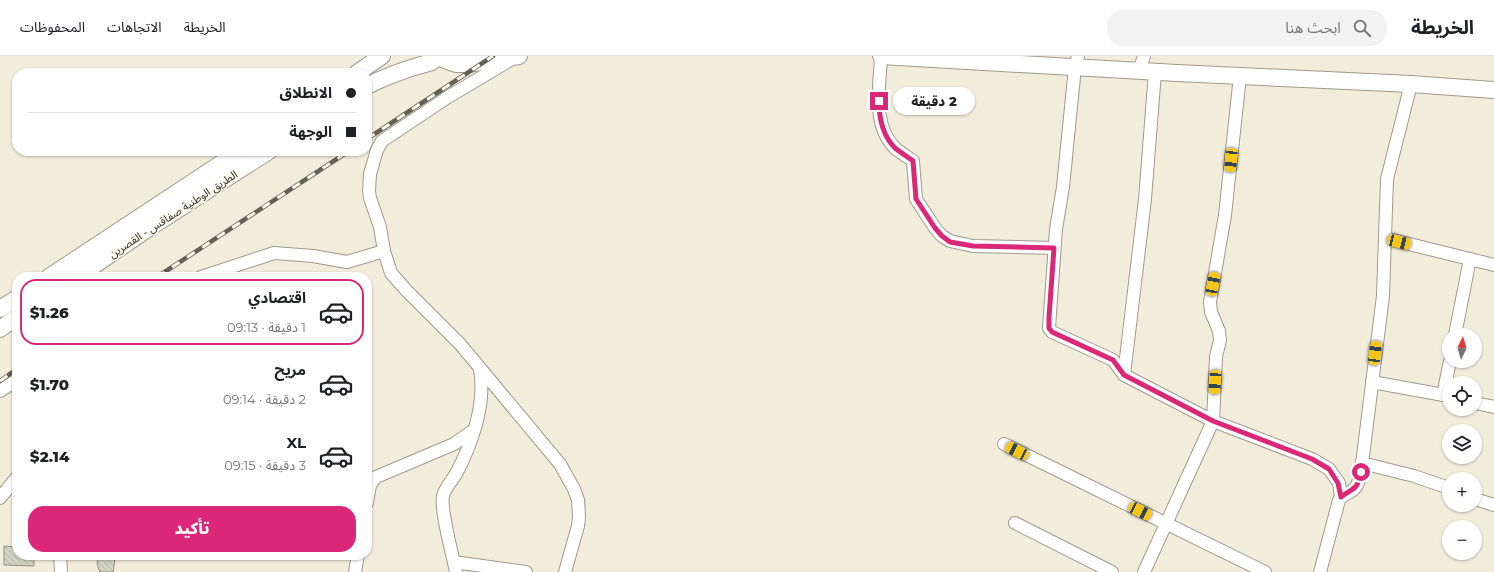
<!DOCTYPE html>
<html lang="ar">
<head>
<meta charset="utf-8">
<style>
  body { margin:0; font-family:Montserrat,"Noto Sans Arabic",sans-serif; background:#f2f2f2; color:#202124; direction:rtl; height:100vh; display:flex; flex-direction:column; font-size:15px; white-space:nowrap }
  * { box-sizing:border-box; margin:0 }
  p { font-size:13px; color:#757577 }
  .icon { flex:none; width:22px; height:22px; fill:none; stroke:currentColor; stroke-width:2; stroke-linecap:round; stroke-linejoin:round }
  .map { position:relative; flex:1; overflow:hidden; direction:ltr }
  .sheet { position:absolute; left:12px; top:216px; width:360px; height:288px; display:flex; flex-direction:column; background:#fff; border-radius:16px; box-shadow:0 1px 3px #0004; direction:rtl }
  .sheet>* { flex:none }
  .banner { position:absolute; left:12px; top:12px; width:360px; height:88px; border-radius:16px; box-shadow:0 1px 3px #0004; direction:rtl; display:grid; align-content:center; height:88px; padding:0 16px; background:#fff }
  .needle { width:26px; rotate:5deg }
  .fabs { position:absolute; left:1442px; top:272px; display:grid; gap:8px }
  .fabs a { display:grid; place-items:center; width:40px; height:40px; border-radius:50%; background:#fff; box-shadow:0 1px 3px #0004; font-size:20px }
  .end { position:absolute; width:18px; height:18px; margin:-9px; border:5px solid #db2777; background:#fff; box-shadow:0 0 0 2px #fff }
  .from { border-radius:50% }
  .bubble { position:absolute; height:28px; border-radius:14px; background:#fff; box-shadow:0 1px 3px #0004; font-size:13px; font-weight:800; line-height:28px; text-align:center; direction:rtl }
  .car { position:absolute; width:12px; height:24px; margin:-12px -6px; border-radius:5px; box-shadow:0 0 3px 1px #0007; background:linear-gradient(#f5c518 24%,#345 0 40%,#f5c518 0 76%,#345 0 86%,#f5c518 0) }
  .banner b { display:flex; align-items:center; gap:14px; height:38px; font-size:15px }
  .banner b+b { border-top:1px solid #e0e0e0 }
  .banner i { width:10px; height:10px; background:#202124 }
  ul { padding:7px 0 0; list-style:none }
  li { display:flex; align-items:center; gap:12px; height:66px; margin:0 8px 6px; padding:0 8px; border:2px solid transparent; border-radius:16px }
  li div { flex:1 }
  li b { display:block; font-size:15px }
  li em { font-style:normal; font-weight:800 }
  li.on { border-color:#db2777 }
  li>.icon { width:36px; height:36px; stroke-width:1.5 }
  .primary-button { display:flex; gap:8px; margin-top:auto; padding:8px 16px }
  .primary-button a { flex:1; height:46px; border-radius:16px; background:#db2777; color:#fff; font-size:16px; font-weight:800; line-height:46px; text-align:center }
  header { display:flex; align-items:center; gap:24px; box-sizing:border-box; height:56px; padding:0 20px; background:#fff; border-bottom:1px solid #e0e0e0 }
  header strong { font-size:19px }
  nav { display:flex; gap:22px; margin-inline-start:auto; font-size:14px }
  .search { width:280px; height:36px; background:#f2f2f2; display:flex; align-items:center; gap:10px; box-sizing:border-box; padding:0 14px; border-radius:16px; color:#757577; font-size:15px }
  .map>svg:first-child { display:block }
  .building { fill:url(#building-back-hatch); stroke:#8e9181 }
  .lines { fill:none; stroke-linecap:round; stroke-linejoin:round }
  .minor-casing { stroke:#9f9a8a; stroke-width:14 }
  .major-casing { stroke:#9f9a8a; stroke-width:18 }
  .minor { stroke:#fff; stroke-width:12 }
  .major { stroke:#fff; stroke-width:16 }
  .rail-casing { stroke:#636056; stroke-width:4.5 }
  .rail { stroke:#fef9ec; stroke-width:3; stroke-dasharray:9; stroke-linecap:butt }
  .route { stroke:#db2777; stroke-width:5 }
  .labels { text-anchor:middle; stroke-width:3; stroke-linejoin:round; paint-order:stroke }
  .street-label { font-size:11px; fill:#302e27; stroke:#fef9ec }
</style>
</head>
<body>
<header>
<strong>الخريطة</strong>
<div class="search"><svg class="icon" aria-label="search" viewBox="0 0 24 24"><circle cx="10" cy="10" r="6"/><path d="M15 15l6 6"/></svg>ابحث هنا</div>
<nav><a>الخريطة</a><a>الاتجاهات</a><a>المحفوظات</a></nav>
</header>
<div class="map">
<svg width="1494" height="516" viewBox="0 0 1494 516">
  <defs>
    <pattern id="building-back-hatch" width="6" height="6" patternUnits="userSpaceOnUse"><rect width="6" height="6" fill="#d1d4c4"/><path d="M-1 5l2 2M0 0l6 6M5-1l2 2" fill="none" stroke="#b4b6a8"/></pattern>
  </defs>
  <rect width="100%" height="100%" fill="#f2ecdb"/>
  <!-- building -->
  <g class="building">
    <path d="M4,490l13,1v8h17v11l-30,-1z"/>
    <path d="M99,499l16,4 -2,13h-13l-3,-8z"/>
  </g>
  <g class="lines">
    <defs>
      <g id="minor">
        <path d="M881,0c-1,29 -10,70 15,93 5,4 12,8 17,12l3,38 19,29 7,8 8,5 23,5 81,2"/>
        <path d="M1078,0l-3,11 -12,120 -7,42 -7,99 3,4 61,28 11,15 89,46 99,38 17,10 10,14 2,14"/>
        <path d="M512,3l-64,38 -66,44 -5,9 -7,24 -1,17 1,7 10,29 4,24 7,22 15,17 54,54 100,120 14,25 4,11 1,17 -1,9 -13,46"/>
        <path d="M1139,15l5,-15"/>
        <path d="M1385,182l109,27"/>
        <path d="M201,221l73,-24 39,3 34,6 37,-11"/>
        <path d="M1455,279l15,-76"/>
        <path d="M1124,319l21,-176 10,-127"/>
        <path d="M1372,326l77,14"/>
        <path d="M0,335l17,-11"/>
        <path d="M1443,339l7,-34"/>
        <path d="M1475,347l19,4"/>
        <path d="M1004,388l261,128"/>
        <path d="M1362,407l52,13 35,12"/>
        <path d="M0,442l17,-21"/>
        <path d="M1475,443l19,6"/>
        <path d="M367,447l3,-18 6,-8 78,-33 20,-14"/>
        <path d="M1015,467l97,49"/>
        <path d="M60,499l1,17"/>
        <path d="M454,506l72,10"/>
        <path d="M355,516l3,-17"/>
        <path d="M456,516c-3,-16 -16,-62 -13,-76 2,-9 10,-16 14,-24 16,-31 29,-67 23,-103"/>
        <path d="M1144,516l69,-151 3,-64 4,-17 -1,-9 -8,-19 -1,-10 15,-87 15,-139"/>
        <path d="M1320,516l19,-72c3,-5 6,-5 11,-8 8,-4 9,-12 11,-20l22,-176 4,-117 24,-95"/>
      </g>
      <g id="major">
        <path d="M881,0l296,17 234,11 83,6"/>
        <path d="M442,3l14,5h12l51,-8"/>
        <path d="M357,17l25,-17"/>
        <path d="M367,30c21,-11 42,-18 65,-24"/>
        <path d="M49,221l191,-126"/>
        <path d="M77,221l72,-49 120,-77"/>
        <path d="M0,253l17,-11"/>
        <path d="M0,273l17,-12"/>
      </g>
    </defs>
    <!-- minor casing -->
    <use href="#minor" class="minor-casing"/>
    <!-- major casing -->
    <use href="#major" class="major-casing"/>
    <!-- minor -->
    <use href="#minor" class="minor"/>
    <!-- major -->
    <use href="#major" class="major"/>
    <defs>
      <g id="rail">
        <path d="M367,83l126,-83"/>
        <path d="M157,221l192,-126"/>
        <path d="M0,325l17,-12"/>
      </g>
    </defs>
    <!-- rail casing -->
    <use href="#rail" class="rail-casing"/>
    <!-- rail -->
    <use href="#rail" class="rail"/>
  </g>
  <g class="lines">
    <!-- route -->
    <path class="route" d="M879,45c0,17 4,35 16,47 6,5 13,9 18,13l3,38 19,29 7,8 8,6 23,4 81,2 -5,69v11l3,4 61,28 11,15 89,46 99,38 17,10 9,14 3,14c13,-10 16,-6 20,-25"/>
  </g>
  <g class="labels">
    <!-- street labels -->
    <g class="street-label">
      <text transform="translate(173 158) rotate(-33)" y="4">الطريق الوطنية صفاقس - القصرين</text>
    </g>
  </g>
</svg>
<div class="fabs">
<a><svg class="needle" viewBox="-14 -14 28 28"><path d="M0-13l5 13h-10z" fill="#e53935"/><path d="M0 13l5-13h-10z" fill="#757577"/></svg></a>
<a><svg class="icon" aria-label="locate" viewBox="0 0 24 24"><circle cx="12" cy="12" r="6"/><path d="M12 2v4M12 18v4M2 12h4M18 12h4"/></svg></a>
<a><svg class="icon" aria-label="layers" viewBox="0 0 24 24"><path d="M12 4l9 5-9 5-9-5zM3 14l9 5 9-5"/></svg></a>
<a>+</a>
<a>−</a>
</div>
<i class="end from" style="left:1361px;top:416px"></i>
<i class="end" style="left:879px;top:45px"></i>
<div class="bubble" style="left:893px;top:31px;width:82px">2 دقيقة</div>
<i class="car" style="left:1231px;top:104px;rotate:186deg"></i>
<i class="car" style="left:1399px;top:186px;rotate:104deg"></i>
<i class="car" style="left:1213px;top:228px;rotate:11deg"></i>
<i class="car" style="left:1375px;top:297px;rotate:8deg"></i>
<i class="car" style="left:1215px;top:326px;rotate:183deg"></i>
<i class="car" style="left:1017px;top:395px;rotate:296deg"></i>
<i class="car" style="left:1140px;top:455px;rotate:116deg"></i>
<div class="banner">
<b><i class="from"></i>الانطلاق</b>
<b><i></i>الوجهة</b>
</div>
<section class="sheet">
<ul>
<li class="on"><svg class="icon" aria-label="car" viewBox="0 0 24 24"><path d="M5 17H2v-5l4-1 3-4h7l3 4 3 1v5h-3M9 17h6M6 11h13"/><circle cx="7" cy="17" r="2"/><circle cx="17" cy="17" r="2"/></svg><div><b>اقتصادي</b><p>1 دقيقة · 09:13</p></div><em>$1.26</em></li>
<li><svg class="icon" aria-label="car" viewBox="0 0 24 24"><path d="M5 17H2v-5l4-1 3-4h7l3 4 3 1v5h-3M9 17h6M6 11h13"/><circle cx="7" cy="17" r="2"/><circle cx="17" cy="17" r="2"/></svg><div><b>مريح</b><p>2 دقيقة · 09:14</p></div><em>$1.70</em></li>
<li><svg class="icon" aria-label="car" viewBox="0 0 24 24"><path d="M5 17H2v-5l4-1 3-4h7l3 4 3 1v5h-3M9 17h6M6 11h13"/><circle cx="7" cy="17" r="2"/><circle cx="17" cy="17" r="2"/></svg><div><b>XL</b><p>3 دقيقة · 09:15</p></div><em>$2.14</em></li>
</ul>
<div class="primary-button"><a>تأكيد</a></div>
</section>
</div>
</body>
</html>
